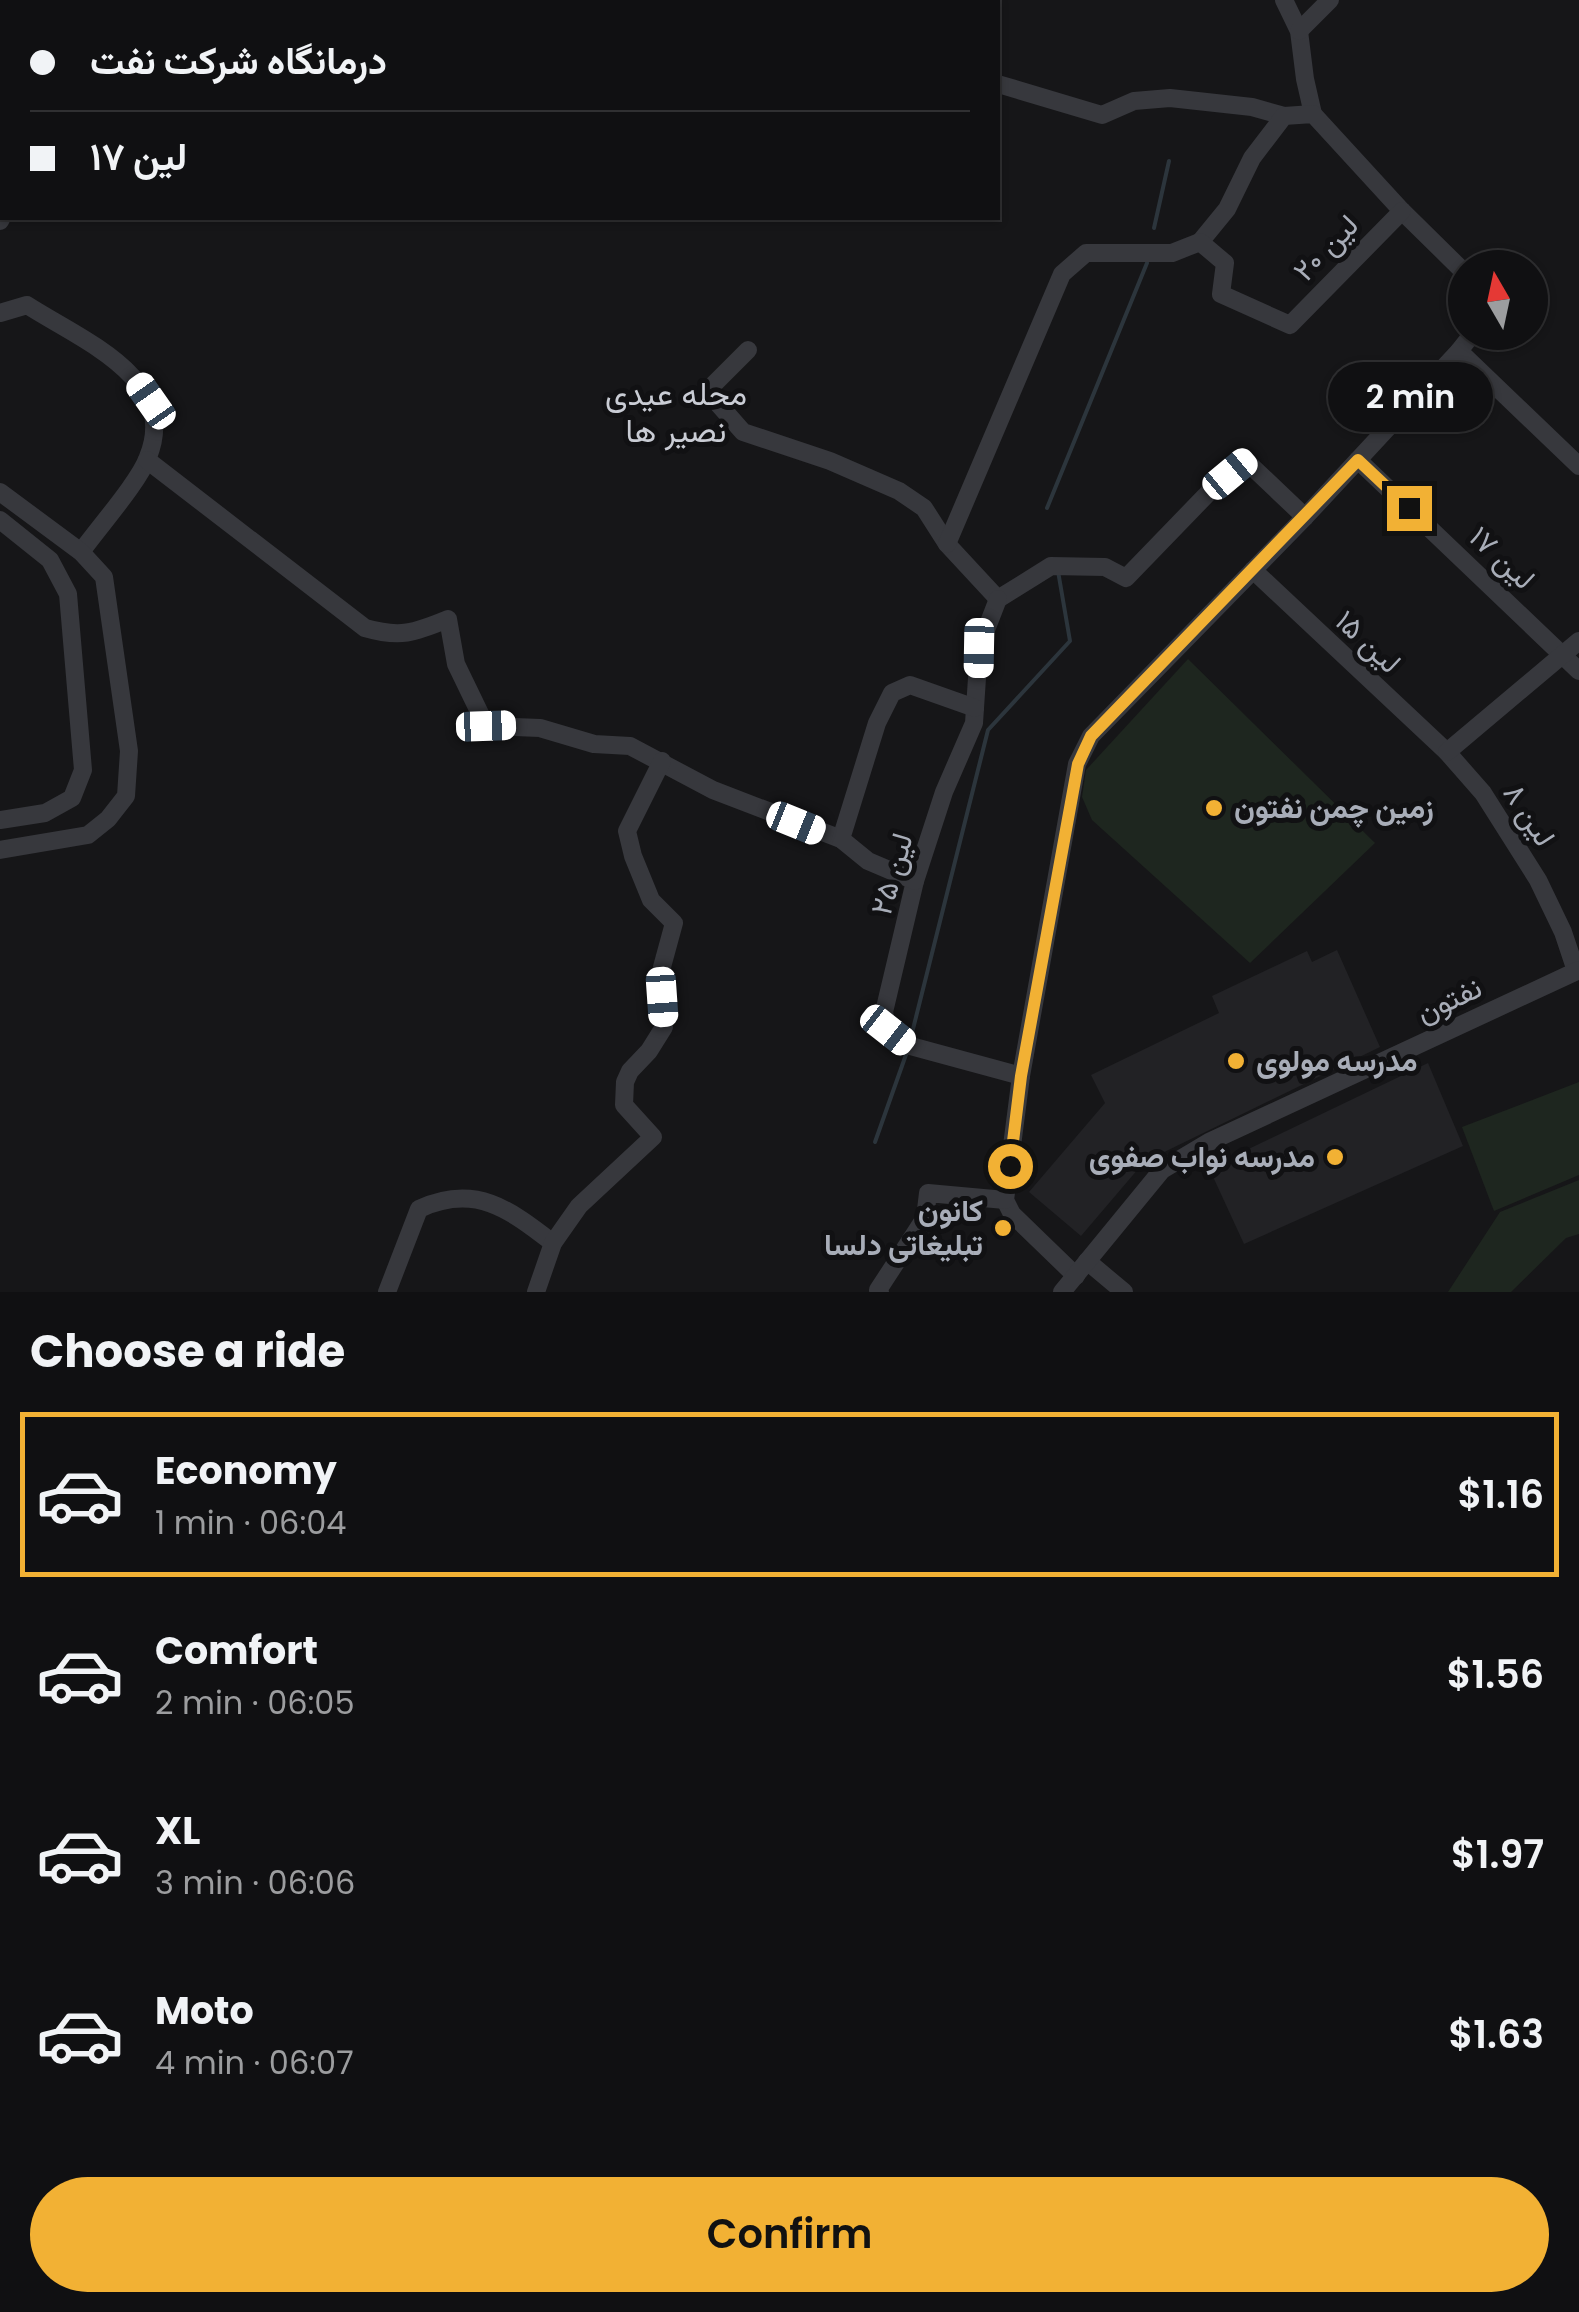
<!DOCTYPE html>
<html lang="en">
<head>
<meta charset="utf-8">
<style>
  body { margin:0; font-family:Poppins,Vazirmatn,sans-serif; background:#1e1e20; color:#f1f3f6; height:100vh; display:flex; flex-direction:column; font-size:38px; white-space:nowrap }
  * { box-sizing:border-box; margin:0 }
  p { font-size:32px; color:#9c9d9f }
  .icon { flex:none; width:55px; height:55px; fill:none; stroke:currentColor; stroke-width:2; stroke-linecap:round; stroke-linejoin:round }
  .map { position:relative; height:1292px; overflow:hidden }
  .details { display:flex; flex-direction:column; background:#101012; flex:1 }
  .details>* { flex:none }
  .top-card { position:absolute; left:0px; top:0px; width:1000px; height:220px; box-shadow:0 2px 8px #0004,0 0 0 2px #303032; display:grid; align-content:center; height:220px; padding:0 30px; background:#101012 }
  .needle { width:65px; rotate:351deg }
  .controls { position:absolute; left:1448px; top:250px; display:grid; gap:20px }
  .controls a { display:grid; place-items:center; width:100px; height:100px; border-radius:50%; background:#101012; box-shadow:0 2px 8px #0004,0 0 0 2px #303032; font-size:50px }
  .end { position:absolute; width:45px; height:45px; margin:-22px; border:12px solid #f2b134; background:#111; box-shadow:0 0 0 5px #111 }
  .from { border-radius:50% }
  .bubble { position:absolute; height:70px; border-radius:35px; background:#101012; box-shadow:0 2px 8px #0004,0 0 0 2px #303032; font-size:32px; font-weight:600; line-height:70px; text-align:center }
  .car { position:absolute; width:30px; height:60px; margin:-30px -15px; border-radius:12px; box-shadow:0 0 8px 2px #0007; background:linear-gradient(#fff 24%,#345 0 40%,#fff 0 76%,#345 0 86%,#fff 0) }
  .top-card b { display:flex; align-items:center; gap:35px; height:95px; font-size:38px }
  .top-card b+b { border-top:2px solid #303032 }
  .top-card i { width:25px; height:25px; background:#f1f3f6 }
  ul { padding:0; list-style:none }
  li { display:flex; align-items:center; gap:30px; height:165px; margin:0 20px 15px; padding:0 10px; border:5px solid transparent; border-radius:0px }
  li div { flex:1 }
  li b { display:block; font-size:38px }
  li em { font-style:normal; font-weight:600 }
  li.selected { border-color:#f2b134 }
  li>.icon { width:90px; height:90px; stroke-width:1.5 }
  h2 { padding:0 30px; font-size:45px; line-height:120px }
  .primary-button { display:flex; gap:20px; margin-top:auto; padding:20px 30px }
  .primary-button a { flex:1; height:115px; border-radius:60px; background:#f2b134; color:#111; font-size:40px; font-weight:600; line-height:115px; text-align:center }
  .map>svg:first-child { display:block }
  .built { fill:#222225 }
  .green { fill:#1e261f }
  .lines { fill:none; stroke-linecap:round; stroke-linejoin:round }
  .stream { stroke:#2c353c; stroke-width:4 }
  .minor { stroke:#37383d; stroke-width:18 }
  .route { stroke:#f2b134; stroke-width:12 }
  .poi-dot { fill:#f2b134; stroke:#111113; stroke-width:4 }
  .labels { text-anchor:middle; stroke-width:10; stroke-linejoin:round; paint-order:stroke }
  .street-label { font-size:30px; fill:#a8adb8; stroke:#111113 }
  .poi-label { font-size:30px; font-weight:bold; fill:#a8adb8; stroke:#111113; text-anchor:start }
  .neighbourhood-label { font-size:32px; fill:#c9ccd4; stroke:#111113 }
</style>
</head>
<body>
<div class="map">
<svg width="1579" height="1292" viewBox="0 0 1579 1292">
  <rect width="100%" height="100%" fill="#161618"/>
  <!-- built -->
  <g class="built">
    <path d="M1337,950l43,97 -226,110 -4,-2 -69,81 -52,-44 76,-89 -14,-28 128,-62 -7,-17 95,-45 5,11z"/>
    <path d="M1428,1063l35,83 -219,98 -35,-76z"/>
  </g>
  <!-- green -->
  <g class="green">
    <path d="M1188,659l187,184 -125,120 -158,-143 -10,-23 4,-27z"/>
    <path d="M1579,1082v93l-85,36 -32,-84z"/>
    <path d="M1579,1180v54l-13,4 -55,54h-63l52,-80z"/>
  </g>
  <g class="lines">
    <!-- stream -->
    <g class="stream">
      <path d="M0,7l1,-7"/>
      <path d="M1154,228l15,-67"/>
      <path d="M1047,508l100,-245"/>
      <path d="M912,1033l76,-303 82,-89 -12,-70"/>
      <path d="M875,1142l33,-93"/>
    </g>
    <!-- minor -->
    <g class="minor">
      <path d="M58,0v2"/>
      <path d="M211,0l4,2"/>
      <path d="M549,0l1,2"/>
      <path d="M1284,0l15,31 6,48 8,35"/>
      <path d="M1299,31l31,-31"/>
      <path d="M998,84l104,31 32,-14 36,-3 82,9 32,9"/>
      <path d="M0,221l2,-4"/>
      <path d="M1200,242l27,-33 25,-51 32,-42 29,-2 89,97 63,62"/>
      <path d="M0,313l27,-8c54,35 153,73 121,152 -9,25 -50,71 -67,95"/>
      <path d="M748,350l-41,41 36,41 87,29 69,30 25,17 23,36 51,55 53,-33 54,1 21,11 88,-91 32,-26 59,56"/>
      <path d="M1459,351l15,-19"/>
      <path d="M147,460l218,168c35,10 49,5 83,-9l8,45 30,62 54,2 54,16 36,2 83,44 128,49"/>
      <path d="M1358,460l221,211"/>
      <path d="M0,492l81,60 23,25 25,174 -3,45 -18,23 -20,16 -88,15"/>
      <path d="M0,520l50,40 18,34 15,176 -11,28 -27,15 -45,7"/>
      <path d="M947,544l115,-270 24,-21h86l28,-11 25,21 -4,31 69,31 112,-114"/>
      <path d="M1253,570l194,182 36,41 55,87 25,52 13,39"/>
      <path d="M998,599l-19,49 -5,75 -30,69 -29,89 -31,131 4,17 19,16 114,31"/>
      <path d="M1447,752l132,-111"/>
      <path d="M915,881l-47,-20 -27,-22 36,-116 15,-30 18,-8 65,23"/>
      <path d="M1087,1261l37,31"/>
      <path d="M1076,1276l-64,-62 -7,-14 16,-124 56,-312 14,-28 214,-219 154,-166 120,115"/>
      <path d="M387,1292l32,-83c56,-26 90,0 134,34"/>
      <path d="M536,1292l17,-49 26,-37 74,-69 -29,-32 1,-23 5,-11 19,-20 15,-24 -2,-60 12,-44 -23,-23 -18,-44 -6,-25 35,-70"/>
      <path d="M880,1292l-2,-2 47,-72 3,-25 77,7"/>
      <path d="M1062,1292l100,-122 47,-28 370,-172"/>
    </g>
  </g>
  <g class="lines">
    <!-- route -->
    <path class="route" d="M1010,1166l11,-90 57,-312 13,-28 267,-276 51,48"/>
  </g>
  <!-- markers -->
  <g class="poi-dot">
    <circle cx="1214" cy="808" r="10"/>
    <circle cx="1236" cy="1061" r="10"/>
    <circle cx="1335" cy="1157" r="10"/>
    <circle cx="1003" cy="1228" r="10"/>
  </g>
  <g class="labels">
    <!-- street labels -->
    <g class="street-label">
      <text transform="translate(1326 248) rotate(-46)" y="10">لین ۲۰</text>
      <text transform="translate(1502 558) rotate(43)" y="10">لین ۱۷</text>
      <text transform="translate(1368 642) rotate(43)" y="10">لین ۱۵</text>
      <text transform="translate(1529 815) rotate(57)" y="10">لین ۸</text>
      <text transform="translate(892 874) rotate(-74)" y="10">لین ۲۵</text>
      <text transform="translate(1449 1000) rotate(-25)" y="10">نفتون</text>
    </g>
    <!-- poi labels -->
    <g class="poi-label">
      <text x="1234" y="818">زمین چمن نفتون</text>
      <text x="1256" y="1071">مدرسه مولوی</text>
      <text x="1315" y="1167" text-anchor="end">مدرسه نواب صفوی</text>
      <text x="983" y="1221" text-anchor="end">کانون<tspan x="983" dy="34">تبلیغاتی دلسا</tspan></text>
    </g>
    <!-- neighbourhood labels -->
    <g class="neighbourhood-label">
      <text x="676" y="405">محله عیدی<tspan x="676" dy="37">نصیر ها</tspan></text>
    </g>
  </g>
</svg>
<div class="controls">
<a><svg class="needle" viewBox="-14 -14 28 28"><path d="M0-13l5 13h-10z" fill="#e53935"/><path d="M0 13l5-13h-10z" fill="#9c9d9f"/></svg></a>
</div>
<i class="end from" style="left:1010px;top:1166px"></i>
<i class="end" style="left:1409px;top:508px"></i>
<div class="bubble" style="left:1328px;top:362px;width:165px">2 min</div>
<i class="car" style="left:151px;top:401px;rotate:325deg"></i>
<i class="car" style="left:1230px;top:474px;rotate:50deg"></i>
<i class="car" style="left:979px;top:648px;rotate:181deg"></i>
<i class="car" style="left:486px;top:726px;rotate:88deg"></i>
<i class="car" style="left:796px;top:823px;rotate:112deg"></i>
<i class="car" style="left:662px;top:997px;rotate:176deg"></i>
<i class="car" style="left:888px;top:1030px;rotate:128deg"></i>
<div class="top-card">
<b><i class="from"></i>درمانگاه شرکت نفت</b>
<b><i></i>لین ۱۷</b>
</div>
</div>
<section class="details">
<h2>Choose a ride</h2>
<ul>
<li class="selected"><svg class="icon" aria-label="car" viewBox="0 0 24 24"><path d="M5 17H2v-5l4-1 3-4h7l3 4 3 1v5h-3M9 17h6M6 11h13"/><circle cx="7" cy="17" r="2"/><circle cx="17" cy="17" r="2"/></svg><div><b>Economy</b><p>1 min · 06:04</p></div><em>$1.16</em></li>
<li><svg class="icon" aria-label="car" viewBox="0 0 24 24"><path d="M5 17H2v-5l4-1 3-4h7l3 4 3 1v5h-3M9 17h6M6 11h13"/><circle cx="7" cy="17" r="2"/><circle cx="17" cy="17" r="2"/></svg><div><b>Comfort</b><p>2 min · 06:05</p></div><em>$1.56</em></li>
<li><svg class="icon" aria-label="car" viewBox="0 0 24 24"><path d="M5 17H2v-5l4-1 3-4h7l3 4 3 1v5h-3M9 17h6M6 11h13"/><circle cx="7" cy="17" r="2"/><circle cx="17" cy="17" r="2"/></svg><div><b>XL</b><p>3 min · 06:06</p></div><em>$1.97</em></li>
<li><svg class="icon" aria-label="car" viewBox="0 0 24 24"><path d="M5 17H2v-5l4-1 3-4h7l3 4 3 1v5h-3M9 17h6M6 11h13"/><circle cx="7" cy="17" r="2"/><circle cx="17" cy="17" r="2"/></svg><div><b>Moto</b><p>4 min · 06:07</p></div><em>$1.63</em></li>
</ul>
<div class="primary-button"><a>Confirm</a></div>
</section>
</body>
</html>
